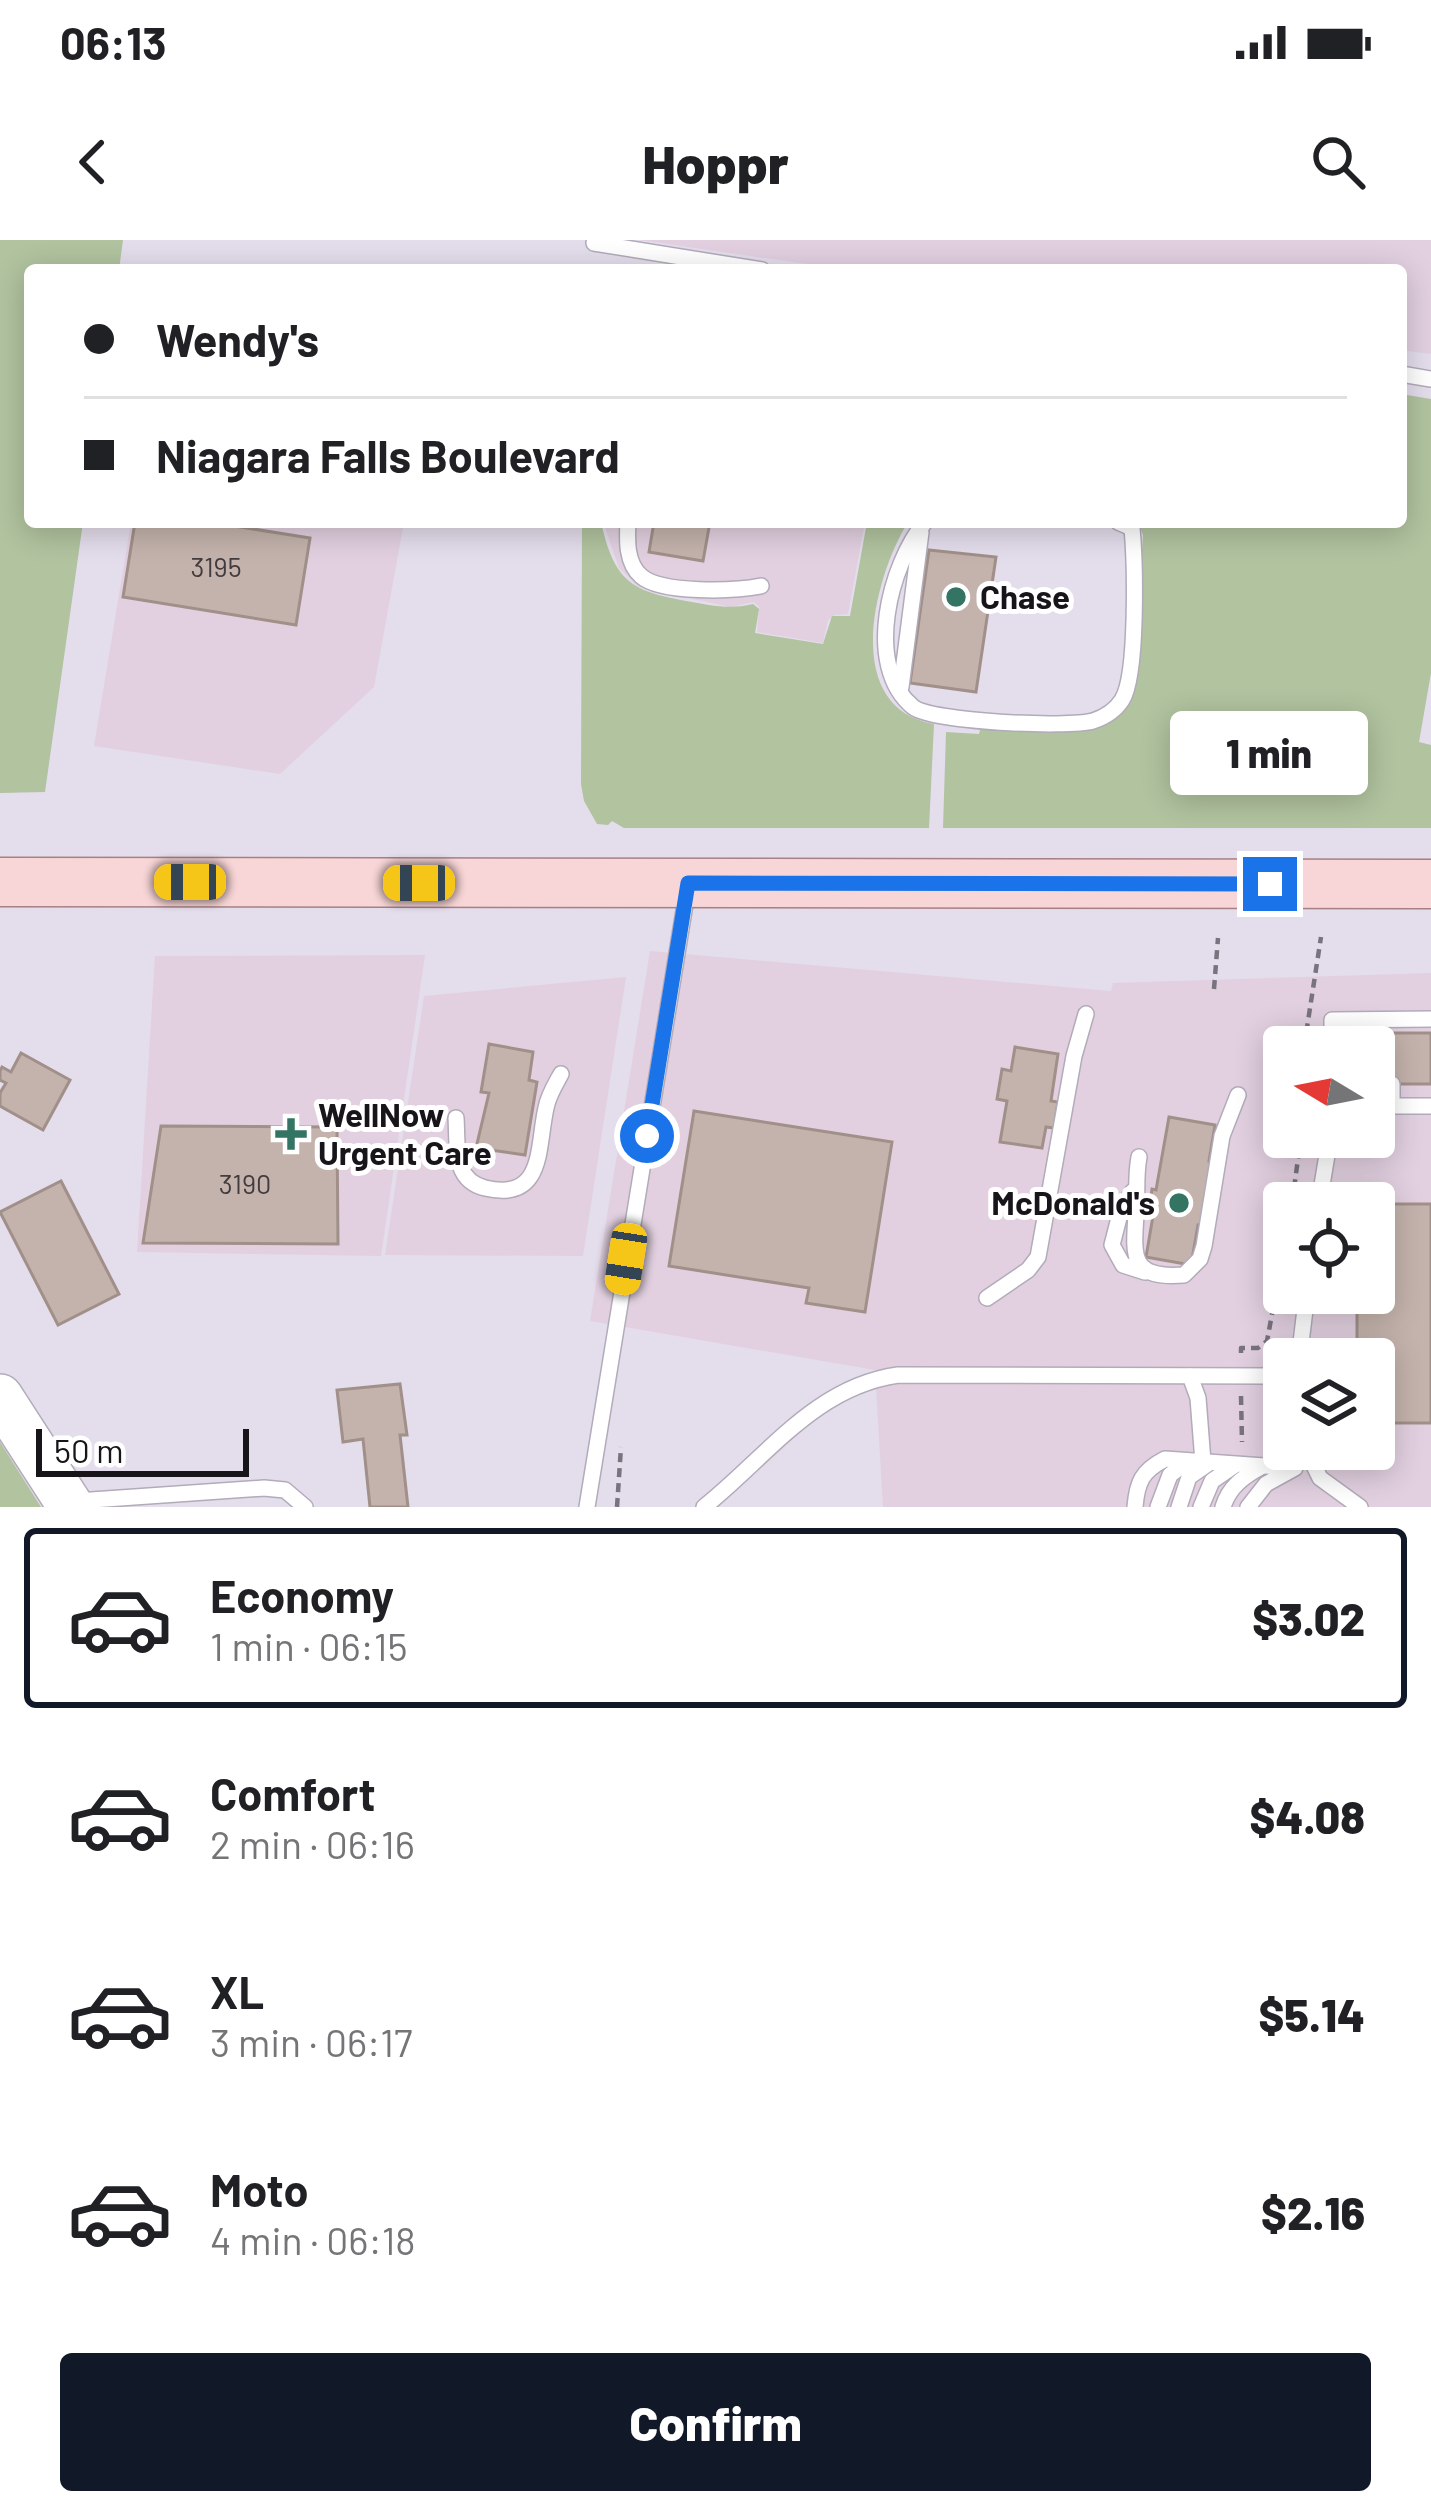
<!DOCTYPE html>
<html lang="en">
<head>
<meta charset="utf-8">
<style>
  body { margin:0; font-family:Barlow,sans-serif; background:#f6f6f6; color:#202124; height:100vh; display:flex; flex-direction:column; font-size:45px; white-space:nowrap }
  * { box-sizing:border-box; margin:0 }
  p { font-size:39px; color:#757577 }
  .icon { flex:none; width:66px; height:66px; fill:none; stroke:currentColor; stroke-width:2; stroke-linecap:round; stroke-linejoin:round }
  .map { position:relative; height:1267px; overflow:hidden }
  .sheet { display:flex; flex-direction:column; background:#fff; flex:1 }
  .sheet>* { flex:none }
  .hud { position:absolute; left:24px; top:24px; width:1383px; height:264px; border-radius:12px; box-shadow:0 6px 30px #0003; display:grid; align-content:center; height:264px; padding:0 60px; background:#fff }
  .needle { width:78px; rotate:280deg }
  .fabs { position:absolute; left:1263px; top:786px; display:grid; gap:24px }
  .fabs a { display:grid; place-items:center; width:132px; height:132px; border-radius:12px; background:#fff; box-shadow:0 6px 30px #0003; font-size:60px }
  .scale { position:absolute; left:36px; bottom:30px; width:213px; box-sizing:border-box; padding-left:12px; border:6px solid #18151a; border-top:0; font-size:33px; line-height:42px; white-space:nowrap; color:#18151a; -webkit-text-stroke:9px #fff; paint-order:stroke }
  .end { position:absolute; width:54px; height:54px; margin:-27px; border:15px solid #1a73e8; background:#fff; box-shadow:0 0 0 6px #fff }
  .from { border-radius:50% }
  .bubble { position:absolute; height:84px; border-radius:12px; background:#fff; box-shadow:0 6px 30px #0003; font-size:39px; font-weight:800; line-height:84px; text-align:center }
  .car { position:absolute; width:36px; height:72px; margin:-36px -18px; border-radius:15px; box-shadow:0 0 9px 3px #0007; background:linear-gradient(#f5c518 24%,#345 0 40%,#f5c518 0 76%,#345 0 86%,#f5c518 0) }
  .hud b { display:flex; align-items:center; gap:42px; height:114px; font-size:45px }
  .hud b+b { border-top:3px solid #e0e0e0 }
  .hud i { width:30px; height:30px; background:#202124 }
  ul { padding:21px 0 0; list-style:none }
  li { display:flex; align-items:center; gap:36px; height:180px; margin:0 24px 18px; padding:0 36px; border:6px solid transparent; border-radius:12px }
  li div { flex:1 }
  li b { display:block; font-size:45px }
  li em { font-style:normal; font-weight:800 }
  li.selected { border-color:#111827 }
  li>.icon { width:108px; height:108px; stroke-width:1.5 }
  .cta { display:flex; gap:24px; margin-top:auto; padding:24px 60px }
  .cta a { flex:1; height:138px; border-radius:12px; background:#111827; color:#fff; font-size:48px; font-weight:800; line-height:138px; text-align:center }
  .status { display:flex; justify-content:space-between; align-items:center; height:84px; padding:0 60px; background:#fff; direction:ltr }
  .status svg { height:33px; fill:currentColor }
  header { display:flex; justify-content:space-between; align-items:center; height:156px; padding:0 60px; background:#fff; font-size:54px; font-weight:800 }
  .map>svg:first-child { display:block }
  .commercial { fill:#e2d0e0; fill-rule:evenodd }
  .green { fill:#b1c39f }
  .building { fill:#c4b3ac; stroke:#a1908a; stroke-width:3 }
  .lines { fill:none; stroke-linecap:round; stroke-linejoin:round }
  .lane-casing { stroke:#b2abba; stroke-width:18 }
  .secondary-casing { stroke:#b2abba; stroke-width:48 }
  .primary-casing { stroke:#a68083; stroke-width:51 }
  .path { stroke:#78747d; stroke-width:4.5; stroke-dasharray:9 6; stroke-linecap:butt }
  .lane { stroke:#fff; stroke-width:15 }
  .secondary { stroke:#fff; stroke-width:45 }
  .primary { stroke:#f8d5d6; stroke-width:48 }
  .route { stroke:#1a73e8; stroke-width:15 }
  .poi-dot { fill:#347463; stroke:#fff; stroke-width:4.5 }
  .labels { text-anchor:middle; stroke-width:10; stroke-linejoin:round; paint-order:stroke }
  .number-label { font-size:27px; fill:#433c3e }
  .poi-label { font-size:33px; font-weight:bold; fill:#18151a; stroke:#fff; text-anchor:start }
</style>
</head>
<body>
<div class="status"><b>06:13</b><svg viewBox="0 0 49 12"><path d="M0 12V9h3v3zM5 12V6h3v6zM10 12V3h3v9zM15 12V0h3v12zM26 1h20v11H26zM47 4h2v5h-2z"/></svg></div>
<header><svg class="icon" aria-label="back" viewBox="0 0 24 24"><path d="M15 5l-7 7 7 7"/></svg>Hoppr<svg class="icon" aria-label="search" viewBox="0 0 24 24"><circle cx="10" cy="10" r="6"/><path d="M15 15l6 6"/></svg></header>
<div class="map">
<svg width="1431" height="1267" viewBox="0 0 1431 1267">
  <rect width="100%" height="100%" fill="#e4ddec"/>
  <!-- commercial -->
  <g class="commercial">
    <path d="M640,0h791v114l-30,-4v-80h-553z"/>
    <path d="M131,282h273l-30,165 -94,87 -186,-28z"/>
    <path d="M603,282h262l-17,92 -14,1 -6,5 -5,23 -66,-11 2,-25 -5,-5 -24,5 -92,-20 -19,-19z"/>
    <path d="M650,711l461,40 2,-8 318,-10v534h-548l-8,-137 -285,-49zM1284,807h90v90h-90zM1284,963h90v90h-90zM1284,1119h90v90h-90z"/>
    <path d="M425,715l-44,301 -244,-4 18,-296z"/>
    <path d="M626,737l-43,279 -198,-1 39,-259z"/>
  </g>
  <!-- green -->
  <g class="green">
    <path d="M0,0h123l-4,30h-89v252h53l-38,270 -45,1z"/>
    <path d="M1401,154l30,5v274l-12,69 12,3v83h-488l3,-96 33,2 3,-12c50,5 121,27 151,-26l10,-161 -5,-13h263z"/>
    <path d="M582,282h19c13,58 29,69 85,79 24,4 43,9 67,3l6,5 -4,24 68,11 9,-28h18l17,-94h41c-35,57 -67,186 26,202l-5,104h-305l-12,-7 -4,4 -11,-1 -13,-23 -3,-17z"/>
    <path d="M0,1202l41,65h-41z"/>
  </g>
  <!-- building -->
  <g class="building">
    <path d="M135,282h74l101,16 -14,87 -173,-28z"/>
    <path d="M654,282h56l-7,39 -54,-9z"/>
    <path d="M929,310l67,7 -20,135 -66,-9z"/>
    <path d="M1364,793h67v51h-57v-37h-16l2,-11z"/>
    <path d="M489,804l44,8 -4,28 8,2 -12,73 -49,-7 13,-55 -8,-1z"/>
    <path d="M1015,807l43,7 -7,47 7,1 -4,26 -8,-1 -4,21 -42,-6 7,-41 -10,-2 5,-30 9,2z"/>
    <path d="M21,813l49,27 -27,50 -43,-24v-13l6,-10 -6,-3v-9l2,-4 9,5z"/>
    <path d="M694,871l198,31 -27,170 -59,-9 3,-15 -140,-22z"/>
    <path d="M1169,877l46,8 -6,36 6,1 -10,64 -7,-1 -7,40 -45,-8 7,-41 -5,-1 4,-26 4,1z"/>
    <path d="M161,886l176,1 1,117 -195,-1z"/>
    <path d="M61,941l58,113 -61,31 -58,-113z"/>
    <path d="M1374,964h57v219h-57v-64h-17v-66h17z"/>
    <path d="M400,1144l7,51h-7l8,72h-38l-7,-68 -20,3 -6,-52z"/>
  </g>
  <g class="lines">
    <defs>
      <g id="lane">
        <path d="M594,3l168,27"/>
        <path d="M1401,134l30,5"/>
        <path d="M628,282c-1,18 -2,41 13,54 20,18 94,15 120,10"/>
        <path d="M925,282c-35,42 -62,144 -12,185 19,15 154,21 180,14 12,-4 22,-10 29,-21 16,-25 13,-139 10,-172l-14,-6"/>
        <path d="M901,447l20,-155"/>
        <path d="M1332,807v-27l99,-1"/>
        <path d="M1392,844v22"/>
        <path d="M1374,866h57"/>
        <path d="M456,878c2,28 -4,62 29,70 60,14 52,-41 61,-80 2,-12 9,-23 15,-34"/>
        <path d="M1139,917c-4,22 -1,38 -3,58 -3,43 -5,64 48,60l16,-16 4,-13 18,-110 16,-41"/>
        <path d="M1133,951l-12,19 -9,35 11,20 22,7"/>
        <path d="M1319,963l11,-66"/>
        <path d="M987,1058l41,-28 10,-13 36,-201 12,-42"/>
        <path d="M1299,1119l8,-66"/>
        <path d="M1190,1136l8,22 5,64"/>
        <path d="M1306,1209l14,29 40,29"/>
        <path d="M77,1261l187,-13 21,2 20,17"/>
        <path d="M587,1267l100,-615"/>
        <path d="M704,1267c62,-49 110,-120 194,-132l386,1"/>
        <path d="M1135,1267c2,-25 7,-36 30,-48l128,9"/>
        <path d="M1158,1267l12,-32 18,-14"/>
        <path d="M1179,1267l10,-30 20,-14"/>
        <path d="M1201,1267l11,-26 23,-16"/>
        <path d="M1223,1267c6,-20 20,-30 38,-40"/>
        <path d="M1248,1267l18,-23 29,-16"/>
      </g>
      <path id="secondary" d="M0,1157l71,110"/>
      <path id="primary" d="M0,642l1431,2"/>
    </defs>
    <!-- lane casing -->
    <use href="#lane" class="lane-casing"/>
    <!-- secondary casing -->
    <use href="#secondary" class="secondary-casing"/>
    <!-- primary casing -->
    <use href="#primary" class="primary-casing"/>
    <!-- path -->
    <g class="path">
      <path d="M1214,749l4,-51"/>
      <path d="M1304,807l17,-110"/>
      <path d="M1292,963l9,-66"/>
      <path d="M1241,1113v-5h17l9,-7 17,-91"/>
      <path d="M1241,1156l1,46"/>
      <path d="M617,1267l4,-60"/>
    </g>
    <!-- lane -->
    <use href="#lane" class="lane"/>
    <!-- secondary -->
    <use href="#secondary" class="secondary"/>
    <!-- primary -->
    <use href="#primary" class="primary"/>
  </g>
  <g class="lines">
    <!-- route -->
    <path class="route" d="M647,896l41,-253 582,1"/>
  </g>
  <!-- markers -->
  <g class="poi-dot">
    <circle cx="956" cy="357" r="12"/>
    <path d="M285 876h12v12h12v12h-12v12h-12v-12h-12v-12h12z"/>
    <circle cx="1179" cy="963" r="12"/>
  </g>
  <g class="labels">
    <!-- number labels -->
    <g class="number-label">
      <text x="216" y="337">3195</text>
      <text x="245" y="954">3190</text>
    </g>
    <!-- poi labels -->
    <g class="poi-label">
      <text x="980" y="369">Chase</text>
      <text x="318" y="887">WellNow<tspan x="318" dy="38">Urgent Care</tspan></text>
      <text x="1155" y="975" text-anchor="end">McDonald's</text>
    </g>
  </g>
</svg>
<div class="fabs">
<a><svg class="needle" viewBox="-14 -14 28 28"><path d="M0-13l5 13h-10z" fill="#e53935"/><path d="M0 13l5-13h-10z" fill="#757577"/></svg></a>
<a><svg class="icon" aria-label="locate" viewBox="0 0 24 24"><circle cx="12" cy="12" r="6"/><path d="M12 2v4M12 18v4M2 12h4M18 12h4"/></svg></a>
<a><svg class="icon" aria-label="layers" viewBox="0 0 24 24"><path d="M12 4l9 5-9 5-9-5zM3 14l9 5 9-5"/></svg></a>
</div>
<div class="scale">50 m</div>
<i class="end from" style="left:647px;top:896px"></i>
<i class="end" style="left:1270px;top:644px"></i>
<div class="bubble" style="left:1170px;top:471px;width:198px">1 min</div>
<i class="car" style="left:190px;top:642px;rotate:270deg"></i>
<i class="car" style="left:419px;top:643px;rotate:270deg"></i>
<i class="car" style="left:626px;top:1019px;rotate:189deg"></i>
<div class="hud">
<b><i class="from"></i>Wendy's</b>
<b><i></i>Niagara Falls Boulevard</b>
</div>
</div>
<section class="sheet">
<ul>
<li class="selected"><svg class="icon" aria-label="car" viewBox="0 0 24 24"><path d="M5 17H2v-5l4-1 3-4h7l3 4 3 1v5h-3M9 17h6M6 11h13"/><circle cx="7" cy="17" r="2"/><circle cx="17" cy="17" r="2"/></svg><div><b>Economy</b><p>1 min · 06:15</p></div><em>$3.02</em></li>
<li><svg class="icon" aria-label="car" viewBox="0 0 24 24"><path d="M5 17H2v-5l4-1 3-4h7l3 4 3 1v5h-3M9 17h6M6 11h13"/><circle cx="7" cy="17" r="2"/><circle cx="17" cy="17" r="2"/></svg><div><b>Comfort</b><p>2 min · 06:16</p></div><em>$4.08</em></li>
<li><svg class="icon" aria-label="car" viewBox="0 0 24 24"><path d="M5 17H2v-5l4-1 3-4h7l3 4 3 1v5h-3M9 17h6M6 11h13"/><circle cx="7" cy="17" r="2"/><circle cx="17" cy="17" r="2"/></svg><div><b>XL</b><p>3 min · 06:17</p></div><em>$5.14</em></li>
<li><svg class="icon" aria-label="car" viewBox="0 0 24 24"><path d="M5 17H2v-5l4-1 3-4h7l3 4 3 1v5h-3M9 17h6M6 11h13"/><circle cx="7" cy="17" r="2"/><circle cx="17" cy="17" r="2"/></svg><div><b>Moto</b><p>4 min · 06:18</p></div><em>$2.16</em></li>
</ul>
<div class="cta"><a>Confirm</a></div>
</section>
</body>
</html>
